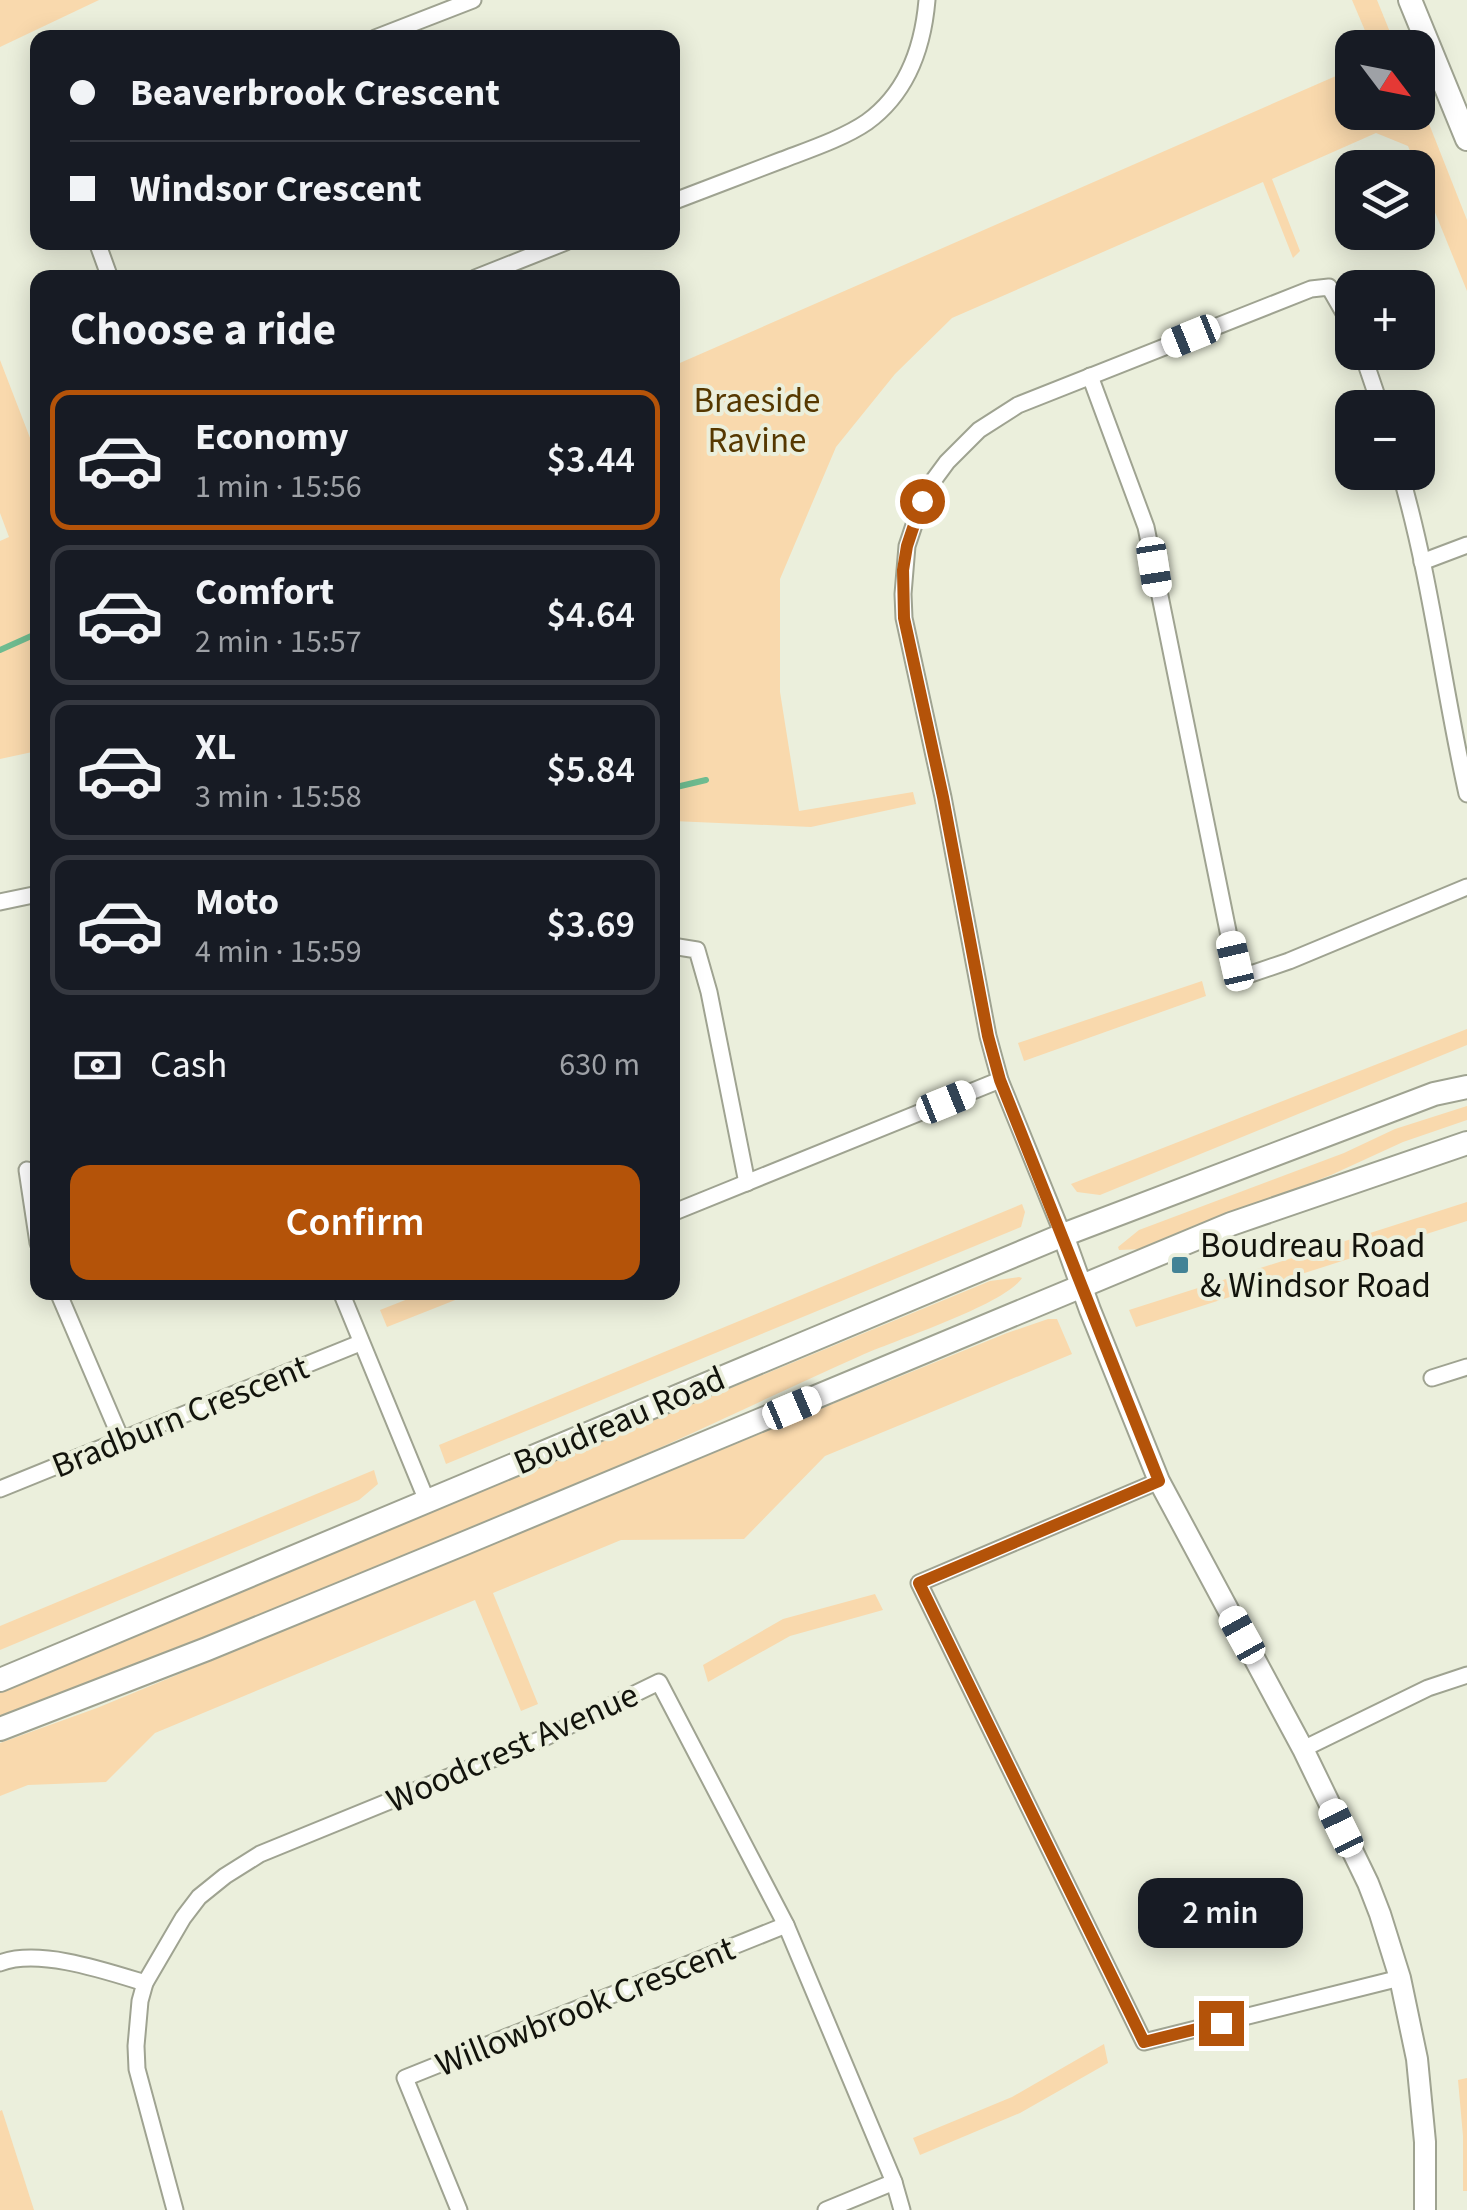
<!DOCTYPE html>
<html lang="en">
<head>
<meta charset="utf-8">
<style>
  body { margin:0; font-family:"Source Sans 3",sans-serif; background:#242831; color:#f1f3f6; height:100vh; display:flex; flex-direction:column; font-size:38px; white-space:nowrap }
  * { box-sizing:border-box; margin:0 }
  p { font-size:32px; color:#9ea1a6 }
  .icon { flex:none; width:55px; height:55px; fill:none; stroke:currentColor; stroke-width:2; stroke-linecap:round; stroke-linejoin:round }
  .map { position:relative; flex:1; overflow:hidden }
  .sheet { position:absolute; left:30px; top:270px; width:650px; height:1030px; display:flex; flex-direction:column; background:#171b24; border-radius:20px; box-shadow:0 5px 25px #0003 }
  .sheet>* { flex:none }
  .guide { position:absolute; left:30px; top:30px; width:650px; height:220px; border-radius:20px; box-shadow:0 5px 25px #0003; display:grid; align-content:center; height:220px; padding:0 40px; background:#171b24 }
  .needle { width:65px; rotate:122deg }
  .tools { position:absolute; left:1335px; top:30px; display:grid; gap:20px }
  .tools a { display:grid; place-items:center; width:100px; height:100px; border-radius:20px; background:#171b24; box-shadow:0 5px 25px #0003; font-size:50px }
  .end { position:absolute; width:45px; height:45px; margin:-22px; border:12px solid #b45309; background:#fff; box-shadow:0 0 0 5px #fff }
  .from { border-radius:50% }
  .bubble { position:absolute; height:70px; border-radius:20px; background:#171b24; box-shadow:0 5px 25px #0003; font-size:32px; font-weight:600; line-height:70px; text-align:center }
  .car { position:absolute; width:30px; height:60px; margin:-30px -15px; border-radius:12px; box-shadow:0 0 8px 2px #0007; background:linear-gradient(#fff 24%,#345 0 40%,#fff 0 76%,#345 0 86%,#fff 0) }
  .guide b { display:flex; align-items:center; gap:35px; height:95px; font-size:38px }
  .guide b+b { border-top:2px solid #363941 }
  .guide i { width:25px; height:25px; background:#f1f3f6 }
  ul { padding:0; list-style:none }
  li { display:flex; align-items:center; gap:30px; height:140px; margin:0 20px 15px; padding:0 20px; border:5px solid #363941; border-radius:20px }
  li div { flex:1 }
  li b { display:block; font-size:38px }
  li em { font-style:normal; font-weight:600 }
  li.current { border-color:#b45309 }
  li>.icon { width:90px; height:90px; stroke-width:1.5 }
  h2 { padding:0 40px; font-size:45px; line-height:120px }
  .pay { display:flex; align-items:center; gap:25px; height:110px; padding:0 40px; font-size:38px }
  .pay p { margin-inline-start:auto }
  .action { display:flex; gap:20px; margin-top:auto; padding:20px 40px }
  .action a { flex:1; height:115px; border-radius:20px; background:#b45309; color:#fff; font-size:40px; font-weight:600; line-height:115px; text-align:center }
  .map>svg:first-child { display:block }
  .green { fill:#f9d9ad }
  .lines { fill:none; stroke-linecap:round; stroke-linejoin:round }
  .stream { stroke:#6fbc90; stroke-width:6 }
  .minor-casing { stroke:#9fa391; stroke-width:19 }
  .tertiary-casing { stroke:#9fa391; stroke-width:24 }
  .secondary-casing { stroke:#9fa391; stroke-width:26 }
  .minor { stroke:#fff; stroke-width:15 }
  .tertiary { stroke:#fff; stroke-width:20 }
  .secondary { stroke:#fff; stroke-width:22 }
  .route { stroke:#b45309; stroke-width:12 }
  .poi-dot { fill:#438396; stroke:#ebefdc; stroke-width:4 }
  .labels { text-anchor:middle; stroke-width:8; stroke-linejoin:round; paint-order:stroke }
  .park-label { font-size:35px; fill:#563800; stroke:#ebefdc }
  .poi-label { font-size:35px; fill:#12130c; stroke:#ebefdc; text-anchor:start }
  .street-label { font-size:35px; fill:#12130c; stroke:#ebefdc }
</style>
</head>
<body>
<div class="map">
<svg width="1467" height="2210" viewBox="0 0 1467 2210">
  <rect width="100%" height="100%" fill="#ebefdc"/>
  <!-- green -->
  <g class="green">
    <path d="M0,0h99l-99,47z"/>
    <path d="M1352,0h25l19,47h-24z"/>
    <path d="M1352,69v43h66v-16l49,124v71l-59,-145 -32,-13 -104,46 28,72 -7,7 -30,-76 -311,136 -57,56 -59,73 -56,132v113l19,119 114,-19 3,12 -105,23 -138,-6v-455z"/>
    <path d="M0,360l37,96v295l-37,8v-218l9,-4 -9,-24z"/>
    <path d="M1202,981l4,15 -182,65 -6,-18z"/>
    <path d="M1467,1029v16l-367,150 -23,-3 -6,-8z"/>
    <path d="M1467,1106v14l-64,22 -72,33 -189,74 -23,1 -1,-3 21,-17 205,-77 51,-24z"/>
    <path d="M1467,1202v19l-331,106 -7,-17z"/>
    <path d="M1022,1204l3,8 -4,15 -575,237 -7,-19z"/>
    <path d="M1019,1277l3,1c-18,27 -127,62 -162,78 -79,35 -156,73 -235,107 -207,89 -415,173 -625,254v-27l990,-409z"/>
    <path d="M423,1293v-1l50,1 -86,34 -7,-17z"/>
    <path d="M1048,1319h9l15,35 -247,102 -81,83 -123,1 -128,53 45,111 -17,7 -46,-111 -320,133 -49,49 -78,3 -28,11v-53l97,-35 733,-303 177,-72z"/>
    <path d="M374,1470l4,14 -19,16 -359,150v-24z"/>
    <path d="M875,1594l8,16 -93,26 -82,46 -5,-17 80,-46z"/>
    <path d="M1104,2044l4,19 -88,50 -100,42 -7,-17 99,-41z"/>
    <path d="M1467,2078v113h-4v-55l-5,-56z"/>
    <path d="M2,2110l32,100h-34v-99z"/>
  </g>
  <g class="lines">
    <!-- stream -->
    <g class="stream">
      <path d="M0,650l38,-17"/>
      <path d="M672,788l34,-8"/>
    </g>
    <defs>
      <g id="minor">
        <path d="M375,38l98,-38"/>
        <path d="M672,202c37,-14 73,-28 110,-42 26,-10 62,-22 85,-38 40,-29 56,-75 60,-122"/>
        <path d="M97,242l13,36"/>
        <path d="M475,278l91,-36"/>
        <path d="M1362,352l19,56"/>
        <path d="M1090,376l56,151 83,409 6,25 7,16 47,-16 178,-74"/>
        <path d="M1400,472c31,106 43,215 67,322"/>
        <path d="M1422,562l45,-17"/>
        <path d="M0,902l38,-8"/>
        <path d="M672,946l25,4 12,42 38,191"/>
        <path d="M27,1170l11,73"/>
        <path d="M672,1213l328,-133"/>
        <path d="M1063,1235l-63,-155 -12,-44 -45,-239 -39,-179 -1,-24 4,-48 15,-45 11,-20 14,-19 32,-32 39,-25 293,-116 18,-2 23,40"/>
        <path d="M58,1292l63,147"/>
        <path d="M341,1292l86,209"/>
        <path d="M1432,1378l35,-11"/>
        <path d="M1159,1481l-240,102 225,459 256,-64"/>
        <path d="M0,1489l360,-146"/>
        <path d="M1303,1749l125,-61 39,-13"/>
        <path d="M0,1963c39,-15 106,8 145,20"/>
        <path d="M175,2210l-38,-141 -1,-23 4,-45 5,-18 38,-65 16,-21 26,-21 35,-22 284,-116 115,-56 127,243 108,257 8,28"/>
        <path d="M459,2210l-54,-132 381,-153"/>
        <path d="M826,2210l68,-28"/>
      </g>
      <path id="tertiary" d="M1063,1235l27,75 69,171 144,268 65,134 12,31 20,64 17,81 8,83v68"/>
      <g id="secondary">
        <path d="M1410,0l57,139"/>
        <path d="M0,1680l1063,-445 371,-141 33,-7"/>
        <path d="M0,1729l207,-80 258,-106 766,-319 236,-81"/>
      </g>
    </defs>
    <!-- minor casing -->
    <use href="#minor" class="minor-casing"/>
    <!-- tertiary casing -->
    <use href="#tertiary" class="tertiary-casing"/>
    <!-- secondary casing -->
    <use href="#secondary" class="secondary-casing"/>
    <!-- minor -->
    <use href="#minor" class="minor"/>
    <!-- tertiary -->
    <use href="#tertiary" class="tertiary"/>
    <!-- secondary -->
    <use href="#secondary" class="secondary"/>
  </g>
  <g class="lines">
    <!-- route -->
    <path class="route" d="M922,501l-15,45 -4,24 1,48 39,179 45,239 12,44 159,401 -240,102 225,459 77,-19"/>
  </g>
  <!-- markers -->
  <rect class="poi-dot" x="1170" y="1255" width="20" height="20" rx="5"/>
  <g class="labels">
    <!-- park labels -->
    <g class="park-label">
      <text x="757" y="412">Braeside<tspan x="757" dy="40">Ravine</tspan></text>
    </g>
    <!-- poi labels -->
    <g class="poi-label">
      <text x="1200" y="1257">Boudreau Road<tspan x="1200" dy="40">&amp; Windsor Road</tspan></text>
    </g>
    <!-- street labels -->
    <g class="street-label">
      <text transform="translate(180 1416) rotate(-22)" y="12">Bradburn Crescent</text>
      <text transform="translate(619 1420) rotate(-23)" y="12">Boudreau Road</text>
      <text transform="translate(512 1747) rotate(-24)" y="12">Woodcrest Avenue</text>
      <text transform="translate(585 2006) rotate(-22)" y="12">Willowbrook Crescent</text>
    </g>
  </g>
</svg>
<div class="tools">
<a><svg class="needle" viewBox="-14 -14 28 28"><path d="M0-13l5 13h-10z" fill="#e53935"/><path d="M0 13l5-13h-10z" fill="#9ea1a6"/></svg></a>
<a><svg class="icon" aria-label="layers" viewBox="0 0 24 24"><path d="M12 4l9 5-9 5-9-5zM3 14l9 5 9-5"/></svg></a>
<a>+</a>
<a>−</a>
</div>
<i class="end from" style="left:922px;top:501px"></i>
<i class="end" style="left:1221px;top:2023px"></i>
<div class="bubble" style="left:1138px;top:1878px;width:165px">2 min</div>
<i class="car" style="left:1191px;top:336px;rotate:248deg"></i>
<i class="car" style="left:1154px;top:567px;rotate:171deg"></i>
<i class="car" style="left:1235px;top:961px;rotate:347deg"></i>
<i class="car" style="left:946px;top:1102px;rotate:68deg"></i>
<i class="car" style="left:792px;top:1408px;rotate:67deg"></i>
<i class="car" style="left:1242px;top:1635px;rotate:331deg"></i>
<i class="car" style="left:1341px;top:1828px;rotate:334deg"></i>
<div class="guide">
<b><i class="from"></i>Beaverbrook Crescent</b>
<b><i></i>Windsor Crescent</b>
</div>
<section class="sheet">
<h2>Choose a ride</h2>
<ul>
<li class="current"><svg class="icon" aria-label="car" viewBox="0 0 24 24"><path d="M5 17H2v-5l4-1 3-4h7l3 4 3 1v5h-3M9 17h6M6 11h13"/><circle cx="7" cy="17" r="2"/><circle cx="17" cy="17" r="2"/></svg><div><b>Economy</b><p>1 min · 15:56</p></div><em>$3.44</em></li>
<li><svg class="icon" aria-label="car" viewBox="0 0 24 24"><path d="M5 17H2v-5l4-1 3-4h7l3 4 3 1v5h-3M9 17h6M6 11h13"/><circle cx="7" cy="17" r="2"/><circle cx="17" cy="17" r="2"/></svg><div><b>Comfort</b><p>2 min · 15:57</p></div><em>$4.64</em></li>
<li><svg class="icon" aria-label="car" viewBox="0 0 24 24"><path d="M5 17H2v-5l4-1 3-4h7l3 4 3 1v5h-3M9 17h6M6 11h13"/><circle cx="7" cy="17" r="2"/><circle cx="17" cy="17" r="2"/></svg><div><b>XL</b><p>3 min · 15:58</p></div><em>$5.84</em></li>
<li><svg class="icon" aria-label="car" viewBox="0 0 24 24"><path d="M5 17H2v-5l4-1 3-4h7l3 4 3 1v5h-3M9 17h6M6 11h13"/><circle cx="7" cy="17" r="2"/><circle cx="17" cy="17" r="2"/></svg><div><b>Moto</b><p>4 min · 15:59</p></div><em>$3.69</em></li>
</ul>
<div class="pay"><svg class="icon" aria-label="cash" viewBox="0 0 24 24"><path d="M3 7h18v10H3z"/><circle cx="12" cy="12" r="2"/></svg>Cash<p>630 m</p></div>
<div class="action"><a>Confirm</a></div>
</section>
</div>
</body>
</html>
